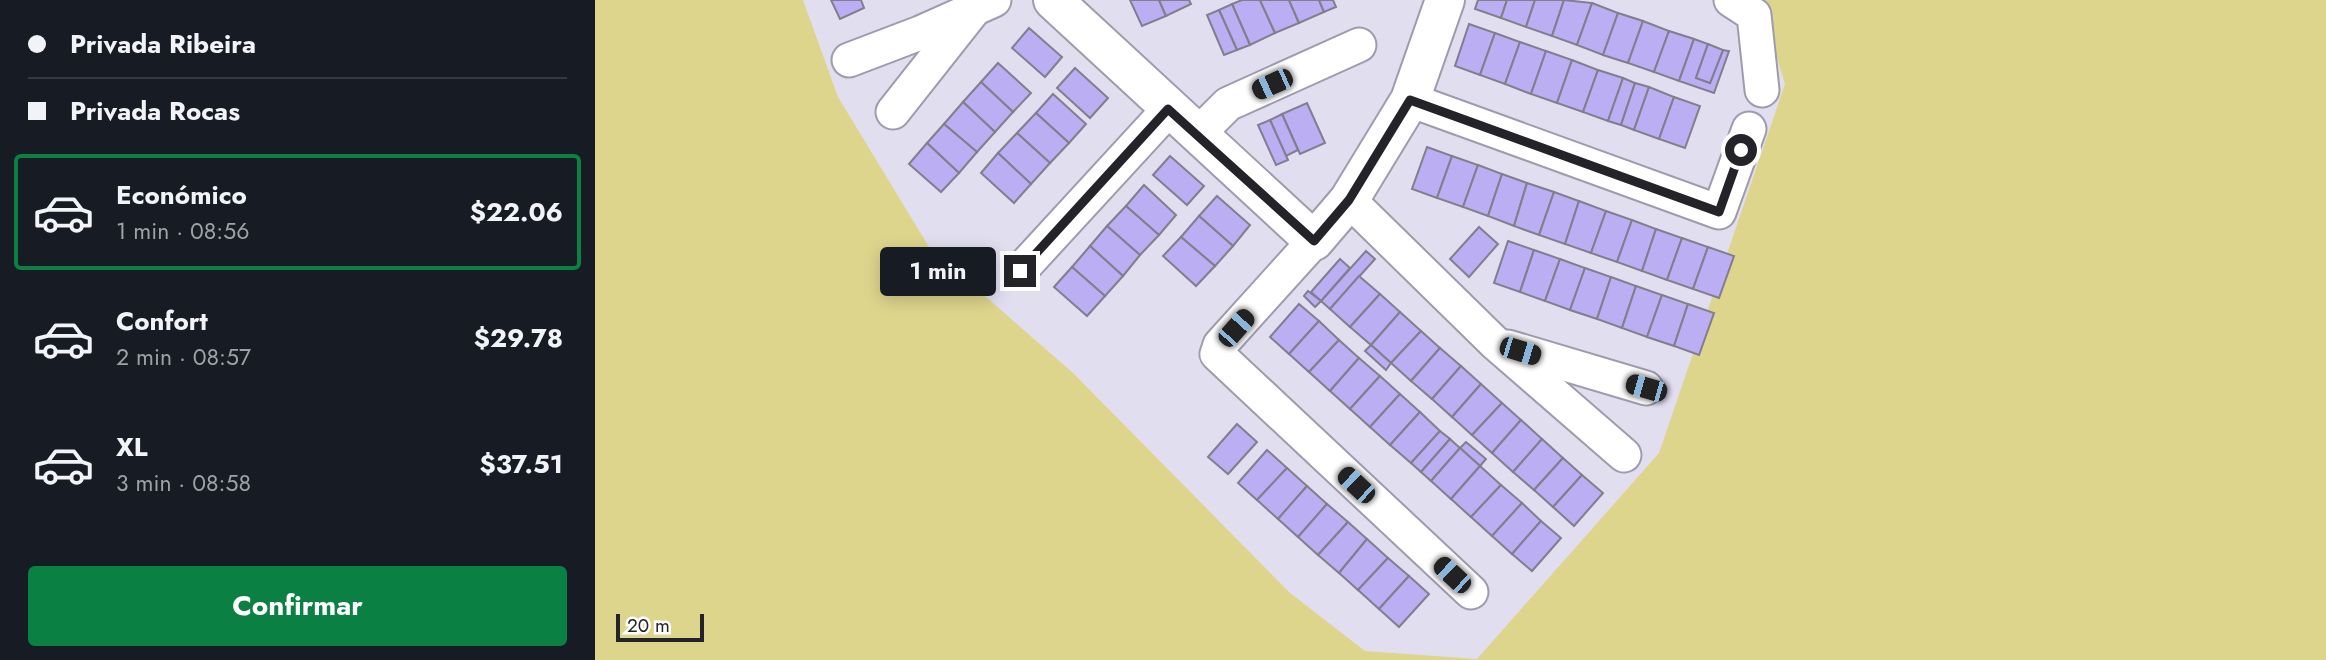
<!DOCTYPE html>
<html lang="es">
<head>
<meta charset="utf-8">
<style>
  body { margin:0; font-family:Jost,sans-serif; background:#242831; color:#f1f3f6; height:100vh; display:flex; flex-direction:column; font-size:26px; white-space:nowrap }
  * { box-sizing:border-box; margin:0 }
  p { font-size:23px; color:#9ea1a6 }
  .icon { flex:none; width:38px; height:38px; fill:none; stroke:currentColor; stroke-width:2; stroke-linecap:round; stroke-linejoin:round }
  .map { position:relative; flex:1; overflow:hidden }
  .panel { display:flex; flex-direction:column; background:#171b24; width:595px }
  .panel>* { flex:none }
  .guide { display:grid; align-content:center; height:154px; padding:0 28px; background:#171b24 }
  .scale { position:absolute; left:21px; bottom:18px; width:88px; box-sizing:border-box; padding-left:7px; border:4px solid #24232a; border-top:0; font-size:19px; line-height:24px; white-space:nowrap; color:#24232a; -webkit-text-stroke:5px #fff; paint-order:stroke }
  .end { position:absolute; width:32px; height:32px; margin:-16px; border:9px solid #24232a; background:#fff; box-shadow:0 0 0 4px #fff }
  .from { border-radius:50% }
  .bubble { position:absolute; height:49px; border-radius:7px; background:#171b24; box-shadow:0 4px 18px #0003; font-size:23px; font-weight:700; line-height:49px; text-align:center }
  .car { position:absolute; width:21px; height:42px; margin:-21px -10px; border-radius:9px; box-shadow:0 0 5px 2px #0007; background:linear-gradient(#222 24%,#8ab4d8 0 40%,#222 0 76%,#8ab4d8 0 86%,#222 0) }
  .guide b { display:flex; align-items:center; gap:24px; height:66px; font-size:26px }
  .guide b+b { border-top:2px solid #363941 }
  .guide i { width:18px; height:18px; background:#f1f3f6 }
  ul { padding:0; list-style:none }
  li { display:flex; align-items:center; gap:21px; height:116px; margin:0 14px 10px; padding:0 14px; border:4px solid transparent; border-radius:7px }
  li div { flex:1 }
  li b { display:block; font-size:26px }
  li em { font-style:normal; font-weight:700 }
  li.current { border-color:#0b8043 }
  li>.icon { width:63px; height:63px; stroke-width:1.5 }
  .cta { display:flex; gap:14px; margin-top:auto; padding:14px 28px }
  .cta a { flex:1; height:80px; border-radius:7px; background:#0b8043; color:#fff; font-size:28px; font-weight:700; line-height:80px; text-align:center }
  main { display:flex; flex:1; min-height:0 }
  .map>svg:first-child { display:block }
  .green { fill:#ded58d }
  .building { fill:#bbaef2; stroke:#817e8e; stroke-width:2 }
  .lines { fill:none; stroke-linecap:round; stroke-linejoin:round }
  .minor-casing { stroke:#9e9cac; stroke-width:37 }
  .tertiary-casing { stroke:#9e9cac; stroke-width:42 }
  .minor { stroke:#fff; stroke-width:33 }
  .tertiary { stroke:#fff; stroke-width:38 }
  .route { stroke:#24232a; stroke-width:9 }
</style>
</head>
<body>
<main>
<section class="panel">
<div class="guide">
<b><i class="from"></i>Privada Ribeira</b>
<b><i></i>Privada Rocas</b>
</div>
<ul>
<li class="current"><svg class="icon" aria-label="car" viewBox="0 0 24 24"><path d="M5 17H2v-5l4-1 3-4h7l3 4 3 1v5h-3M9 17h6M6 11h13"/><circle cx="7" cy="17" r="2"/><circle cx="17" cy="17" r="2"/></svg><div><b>Económico</b><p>1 min · 08:56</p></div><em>$22.06</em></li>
<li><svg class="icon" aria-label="car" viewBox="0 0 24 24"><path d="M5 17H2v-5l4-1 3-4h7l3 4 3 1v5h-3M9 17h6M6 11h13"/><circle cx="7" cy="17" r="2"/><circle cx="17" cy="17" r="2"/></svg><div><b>Confort</b><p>2 min · 08:57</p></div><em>$29.78</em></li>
<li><svg class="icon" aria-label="car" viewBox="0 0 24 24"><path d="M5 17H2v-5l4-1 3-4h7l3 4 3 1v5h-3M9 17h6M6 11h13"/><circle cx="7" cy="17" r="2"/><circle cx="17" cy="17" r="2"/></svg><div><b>XL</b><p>3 min · 08:58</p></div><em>$37.51</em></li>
</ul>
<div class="cta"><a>Confirmar</a></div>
</section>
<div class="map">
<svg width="1731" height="660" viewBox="0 0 1731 660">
  <rect width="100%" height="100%" fill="#e1def0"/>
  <!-- green -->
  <path class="green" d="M0,0h208l35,97 91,150 144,126 217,220 75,58 112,8 182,-206 126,-369 -26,-84h567v660h-1731z"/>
  <!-- building -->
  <g class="building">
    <path d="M236,0h30l3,8 -24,11z"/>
    <path d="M535,0h29l7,16 -24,10z"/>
    <path d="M564,0h30l2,4 -25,12z"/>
    <path d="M647,0h18l15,33 -25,12 -18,-41z"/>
    <path d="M665,0h29l10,23 -24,10z"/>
    <path d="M694,0h30l5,12 -25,11z"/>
    <path d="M724,0h14l3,7 -12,5z"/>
    <path d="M883,0h29l-6,18 -26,-9z"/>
    <path d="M912,0h28l-9,27 -25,-9z"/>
    <path d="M940,0h29l-12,36 -26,-9z"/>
    <path d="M969,0l28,3 -15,42 -25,-9z"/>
    <path d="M997,3l26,10 -15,42 -26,-10z"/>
    <path d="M637,4l18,41 -13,5 -18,-40z"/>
    <path d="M624,10l18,40 -13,5 -17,-40z"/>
    <path d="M1023,13l25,8 -15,42 -25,-8z"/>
    <path d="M1048,21l26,10 -15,41 -26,-9z"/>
    <path d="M874,24l26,9 -15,42 -25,-9z"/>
    <path d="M434,28l33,29 -17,20 -33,-29z"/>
    <path d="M1074,31l25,8 -15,42 -25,-9z"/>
    <path d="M900,33l25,9 -15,42 -25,-9z"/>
    <path d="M1099,39l14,5 -12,34 14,5 13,-33 6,1 -15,42 -35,-12z"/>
    <path d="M925,42l26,9 -15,43 -26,-10z"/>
    <path d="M1113,44l15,6 -13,33 -14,-5z"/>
    <path d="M951,51l26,9 -15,43 -26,-9z"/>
    <path d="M977,60l26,10 -15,42 -26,-9z"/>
    <path d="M403,63l33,30 -18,19 -32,-30z"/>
    <path d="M480,68l33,30 -18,20 -33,-30z"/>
    <path d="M1003,70l25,8 -15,43 -25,-9z"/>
    <path d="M1028,78l12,5 -14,42 -13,-4z"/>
    <path d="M386,82l32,30 -18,20 -32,-30z"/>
    <path d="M1040,83l14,4 -15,43 -13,-5z"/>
    <path d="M1054,87l25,10 -15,42 -25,-9z"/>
    <path d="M458,94l33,30 -17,19 -33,-30z"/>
    <path d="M1079,97l26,9 -15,42 -26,-9z"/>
    <path d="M368,102l32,30 -18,20 -33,-28z"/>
    <path d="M712,103l18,40 -25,11 -18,-40z"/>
    <path d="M441,113l33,30 -19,20 -33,-30z"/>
    <path d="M687,114l16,36 -12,6 -16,-36z"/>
    <path d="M675,120l18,40 -12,5 -18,-40z"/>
    <path d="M349,124l33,28 -18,21 -32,-30z"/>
    <path d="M422,133l33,30 -19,21 -33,-31z"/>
    <path d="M332,143l32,30 -18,19 -32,-28z"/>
    <path d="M832,147l25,9 -15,42 -25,-9z"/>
    <path d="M403,153l33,31 -17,19 -33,-30z"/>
    <path d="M575,156l34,30 -17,19 -34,-30z"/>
    <path d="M857,156l26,9 -15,42 -26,-9z"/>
    <path d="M883,165l24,9 -14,42 -25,-9z"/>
    <path d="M907,174l25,9 -13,43 -26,-10z"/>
    <path d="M932,183l27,9 -15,43 -25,-9z"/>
    <path d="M549,185l32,30 -17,20 -33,-29z"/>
    <path d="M959,192l25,9 -14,43 -26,-9z"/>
    <path d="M622,196l33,29 -17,21 -34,-30z"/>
    <path d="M984,201l27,10 -15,42 -26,-9z"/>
    <path d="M531,206l33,29 -19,20 -33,-29z"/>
    <path d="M1011,211l26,9 -15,42 -26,-9z"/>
    <path d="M604,216l34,30 -18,20 -34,-29z"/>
    <path d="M1037,220l24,9 -14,42 -25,-9z"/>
    <path d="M512,226l33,29 -17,21 -33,-30z"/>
    <path d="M884,227l19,17 -29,33 -19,-18z"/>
    <path d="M1061,229l26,9 -15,42 -25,-9z"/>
    <path d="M586,237l34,29 -19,20 -33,-30z"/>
    <path d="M1087,238l26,9 -15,42 -26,-9z"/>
    <path d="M913,241l26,9 -14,42 -26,-9z"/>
    <path d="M495,246l33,30 -18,20 -33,-29z"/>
    <path d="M1113,247l26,9 -15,42 -26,-9z"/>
    <path d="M939,250l26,9 -15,42 -25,-9z"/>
    <path d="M771,251l9,8 -45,50 -9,-8z"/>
    <path d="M745,259l10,9 -29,33 -10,-9z"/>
    <path d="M965,259l25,9 -15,42 -25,-9z"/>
    <path d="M477,267l33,29 -18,20 -33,-29z"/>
    <path d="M990,268l26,9 -14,42 -27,-9z"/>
    <path d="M764,276l21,18 -30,33 -20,-18z"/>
    <path d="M1016,277l25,9 -14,42 -25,-9z"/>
    <path d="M1041,286l26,9 -15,42 -25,-9z"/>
    <path d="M713,291l13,10 -6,6 -11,-11z"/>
    <path d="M785,294l20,18 -29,33 -21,-18z"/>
    <path d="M1067,295l26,9 -14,42 -27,-9z"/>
    <path d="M704,304l20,17 -30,33 -19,-17z"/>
    <path d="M1093,304l26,9 -15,42 -25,-9z"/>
    <path d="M805,312l21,19 -30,32 -20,-18z"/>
    <path d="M724,321l20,19 -30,32 -20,-18z"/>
    <path d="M826,331l19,17 -29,33 -20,-18z"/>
    <path d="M744,340l20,18 -29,33 -21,-19z"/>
    <path d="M776,345l20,18 -5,7 -21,-19z"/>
    <path d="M845,348l21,18 -29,33 -21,-18z"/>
    <path d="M764,358l21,18 -30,33 -20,-18z"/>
    <path d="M866,366l20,18 -29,33 -20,-18z"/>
    <path d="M785,376l20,18 -30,33 -20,-18z"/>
    <path d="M886,384l21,19 -30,32 -20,-18z"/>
    <path d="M805,394l20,18 -30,33 -20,-18z"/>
    <path d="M907,403l19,17 -29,33 -20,-18z"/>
    <path d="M825,412l20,19 -29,32 -21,-18z"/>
    <path d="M926,420l21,19 -29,33 -21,-19z"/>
    <path d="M642,424l20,18 -29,32 -20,-17z"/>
    <path d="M845,431l10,8 -29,33 -10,-9z"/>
    <path d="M855,439l10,9 -29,33 -10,-9z"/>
    <path d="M947,439l21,19 -29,32 -21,-18z"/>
    <path d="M871,442l20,17 -6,7 -20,-18z"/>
    <path d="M865,448l20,18 -29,33 -20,-18z"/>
    <path d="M672,450l20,18 -30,32 -19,-17z"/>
    <path d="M968,458l19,17 -29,32 -19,-17z"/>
    <path d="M885,466l21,19 -30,32 -20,-18z"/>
    <path d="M692,468l20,18 -29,33 -21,-19z"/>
    <path d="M987,475l21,18 -29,33 -21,-19z"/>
    <path d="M906,485l21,18 -30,33 -21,-19z"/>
    <path d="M712,486l20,18 -29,33 -20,-18z"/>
    <path d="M927,503l19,18 -29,33 -20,-18z"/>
    <path d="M732,504l21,18 -30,33 -20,-18z"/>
    <path d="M946,521l20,17 -29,33 -20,-17z"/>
    <path d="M753,522l19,17 -28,34 -21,-18z"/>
    <path d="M772,539l21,19 -30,32 -19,-17z"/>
    <path d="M793,558l21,18 -30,33 -21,-19z"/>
    <path d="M814,576l20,18 -30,33 -20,-18z"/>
  </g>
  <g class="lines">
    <defs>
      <g id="minor">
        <path d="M1136,0l23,15 8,75"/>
        <path d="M254,60l71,-27 74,-33"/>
        <path d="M815,100l309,112 30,-83"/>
        <path d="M298,112l79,-100"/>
        <path d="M602,135l31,-31 131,-59"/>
        <path d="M754,200l146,143 129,112"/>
        <path d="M719,241l-94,104 -3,9 254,238"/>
        <path d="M425,271l149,-162"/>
        <path d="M913,347l138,41"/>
      </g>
      <path id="tertiary" d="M458,0l261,241 35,-41 61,-100 35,-100"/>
    </defs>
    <!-- minor casing -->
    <use href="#minor" class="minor-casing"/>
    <!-- tertiary casing -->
    <use href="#tertiary" class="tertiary-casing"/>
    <!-- minor -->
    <use href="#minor" class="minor"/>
    <!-- tertiary -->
    <use href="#tertiary" class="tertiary"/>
  </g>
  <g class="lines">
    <!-- route -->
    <path class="route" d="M425,271l148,-162 146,132 35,-41 61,-100 309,112 22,-62"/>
  </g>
</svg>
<div class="scale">20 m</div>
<i class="end from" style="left:1146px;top:150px"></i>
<i class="end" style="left:425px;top:271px"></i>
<div class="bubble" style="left:285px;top:247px;width:116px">1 min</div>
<i class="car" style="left:677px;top:84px;rotate:246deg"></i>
<i class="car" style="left:641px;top:328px;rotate:42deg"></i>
<i class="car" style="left:925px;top:351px;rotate:107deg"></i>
<i class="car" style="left:1051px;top:388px;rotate:286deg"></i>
<i class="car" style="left:761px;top:485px;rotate:313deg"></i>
<i class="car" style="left:857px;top:575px;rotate:313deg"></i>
</div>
</main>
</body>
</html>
